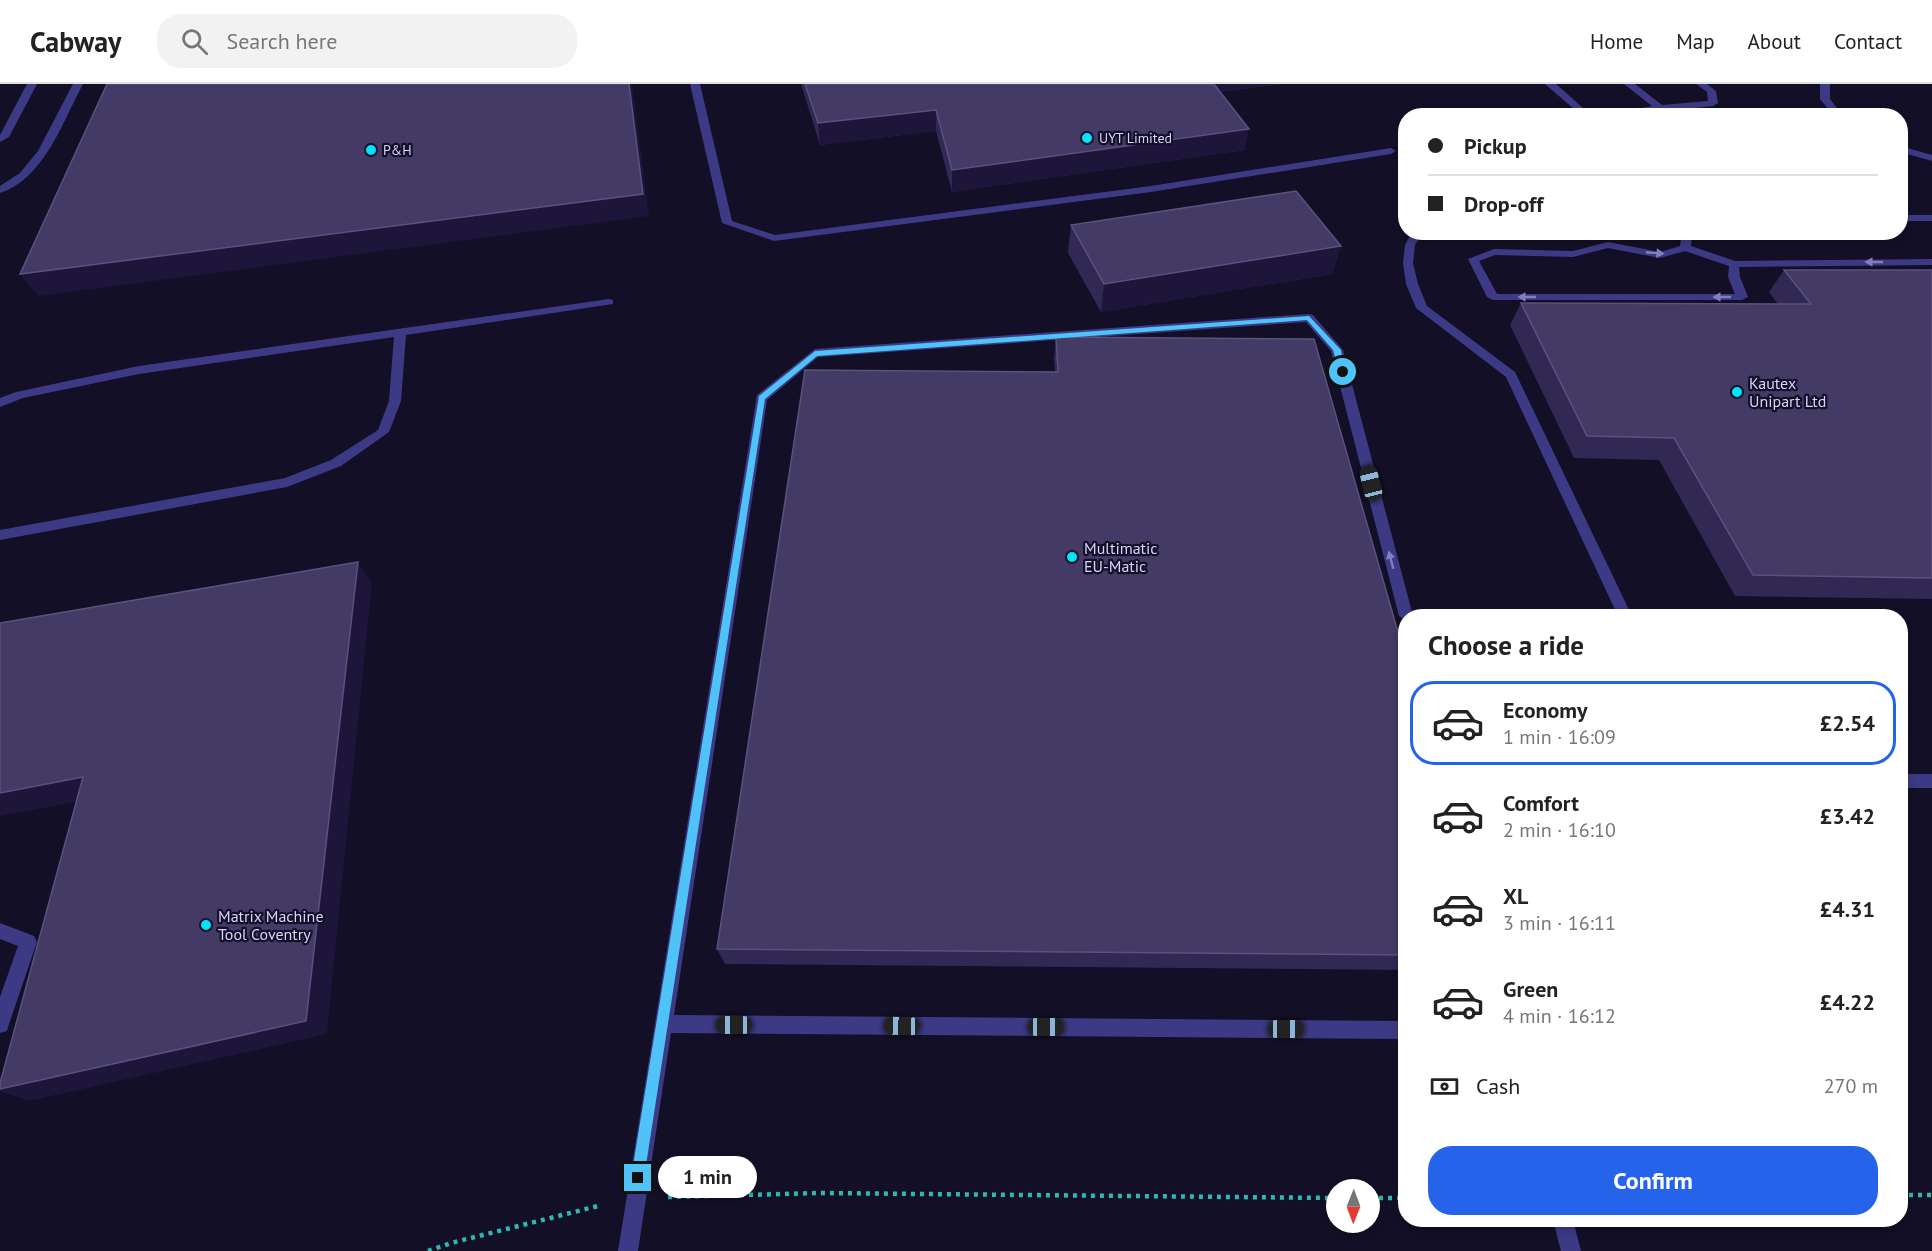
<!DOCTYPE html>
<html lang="en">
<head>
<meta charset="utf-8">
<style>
  body { margin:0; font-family:"PT Sans",sans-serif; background:#f2f2f2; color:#222; height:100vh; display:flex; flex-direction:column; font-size:22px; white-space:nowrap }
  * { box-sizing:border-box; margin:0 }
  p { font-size:20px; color:#767676 }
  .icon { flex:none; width:33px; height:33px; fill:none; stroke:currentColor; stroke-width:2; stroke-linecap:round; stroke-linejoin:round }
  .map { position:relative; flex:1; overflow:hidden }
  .drawer { position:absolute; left:1398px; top:525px; width:510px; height:618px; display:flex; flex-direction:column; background:#fff; border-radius:24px; box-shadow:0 3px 9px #0003 }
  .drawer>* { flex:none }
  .hud { position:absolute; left:1398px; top:24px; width:510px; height:132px; border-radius:24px; box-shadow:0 3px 9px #0003; display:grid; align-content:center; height:132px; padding:0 30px; background:#fff }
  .needle { width:39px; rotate:181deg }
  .buttons { position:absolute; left:1326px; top:1095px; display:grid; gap:12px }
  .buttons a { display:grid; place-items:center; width:54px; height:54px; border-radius:50%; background:#fff; box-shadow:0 3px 9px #0003; font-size:30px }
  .end { position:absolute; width:27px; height:27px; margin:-14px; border:8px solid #4fc3f7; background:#111; box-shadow:0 0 0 3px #111 }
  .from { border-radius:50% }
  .bubble { position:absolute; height:42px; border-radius:21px; background:#fff; box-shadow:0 3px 9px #0003; font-size:20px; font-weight:800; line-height:42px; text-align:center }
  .car { position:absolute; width:18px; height:36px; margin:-18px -9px; border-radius:8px; box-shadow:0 0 4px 2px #0007; background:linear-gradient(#222 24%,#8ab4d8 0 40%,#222 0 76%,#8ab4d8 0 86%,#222 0) }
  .hud b { display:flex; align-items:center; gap:21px; height:57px; font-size:22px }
  .hud b+b { border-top:2px solid #e0e0e0 }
  .hud i { width:15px; height:15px; background:#222 }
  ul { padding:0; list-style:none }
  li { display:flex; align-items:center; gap:18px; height:84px; margin:0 12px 9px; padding:0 18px; border:3px solid transparent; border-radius:24px }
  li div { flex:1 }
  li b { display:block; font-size:22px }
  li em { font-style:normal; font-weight:800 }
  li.on { border-color:#2563eb }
  li>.icon { width:54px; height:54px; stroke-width:1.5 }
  h2 { padding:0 30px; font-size:27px; line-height:72px }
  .pay { display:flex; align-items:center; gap:15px; height:66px; padding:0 30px; font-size:22px }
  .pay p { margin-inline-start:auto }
  .action { display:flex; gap:12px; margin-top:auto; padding:12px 30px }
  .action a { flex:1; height:69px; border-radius:24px; background:#2563eb; color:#fff; font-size:24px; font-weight:800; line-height:69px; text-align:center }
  header { display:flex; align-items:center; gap:36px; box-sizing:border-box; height:84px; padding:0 30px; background:#fff; border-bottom:2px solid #e0e0e0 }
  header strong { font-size:28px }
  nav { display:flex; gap:33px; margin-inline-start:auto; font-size:21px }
  .search { width:420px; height:54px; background:#f2f2f2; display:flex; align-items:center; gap:15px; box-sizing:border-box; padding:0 21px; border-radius:24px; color:#767676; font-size:22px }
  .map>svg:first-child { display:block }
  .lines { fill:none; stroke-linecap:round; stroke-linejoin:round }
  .path { stroke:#2fb8b0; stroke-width:4.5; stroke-dasharray:4 5; stroke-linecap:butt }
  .minor { fill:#3d3a85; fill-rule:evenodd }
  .wall { fill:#312854 }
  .shaded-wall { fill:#1d163a }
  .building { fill:#433a66; stroke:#5a527e; stroke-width:1.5 }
  .oneway { fill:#837fbc }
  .route { fill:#4fc3f7 }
  .poi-dot { fill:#00e5ff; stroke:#130f26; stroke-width:2 }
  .labels { text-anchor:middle; stroke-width:4.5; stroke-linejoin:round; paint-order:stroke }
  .far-poi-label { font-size:14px; fill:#d9d4ff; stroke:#130f26; text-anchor:start }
  .poi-label { font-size:16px; fill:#d9d4ff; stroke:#130f26; text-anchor:start }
</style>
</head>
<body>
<header>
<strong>Cabway</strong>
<div class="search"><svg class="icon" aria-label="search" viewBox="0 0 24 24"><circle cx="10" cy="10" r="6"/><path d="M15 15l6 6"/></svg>Search here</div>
<nav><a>Home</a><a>Map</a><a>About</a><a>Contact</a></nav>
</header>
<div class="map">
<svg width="1932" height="1167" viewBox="0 0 1932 1167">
  <rect width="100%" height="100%" fill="#130f26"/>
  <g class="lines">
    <!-- path -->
    <g class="path">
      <path d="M1900,1111h32"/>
      <path d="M668,1113l152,-4 516,5"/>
      <path d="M1370,1114h36"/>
      <path d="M428,1167l23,-8 151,-38"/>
    </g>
    <!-- minor -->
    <g class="minor">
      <path d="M27,0h10l-28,53 -9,5v-7z"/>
      <path d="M73,0h10c-20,37 -39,95 -83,109v-7l20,-13 18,-22z"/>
      <path d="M690,0h10l32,137 43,14 376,-49 240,-38 5,3 -5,3 -240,38 -377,49 -52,-18z"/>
      <path d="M1545,0h11l36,32h-10z"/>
      <path d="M1624,0h11l27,21 46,-4 -1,-9 -11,-8h11l9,7 2,12 -5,3 -85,10h-26l50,-10z"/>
      <path d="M1820,0h10v15l13,17h-9l-14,-17z"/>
      <path d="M1900,62l32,9v6l-32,-9z"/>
      <rect x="1900" y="131" width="32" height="6"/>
      <path d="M1412,148h11l-8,13 -2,18 5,21 9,22 88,66 117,244h-14l-112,-239 -90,-69 -10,-24 -3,-21 2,-18z"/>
      <path d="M1682,148h10l-1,14 44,15 197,-2v6l-193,2 1,10 8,20 -6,3h-249l-6,-3 -19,-38 26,-10 79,2 35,-9 52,10 20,-6zM1608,164l52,10 25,-7 44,15 -1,11 7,17h-238l-18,-33 16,-6 78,2z"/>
      <path d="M609,215l4,1v4l-207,31 -5,66 -12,31 -48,34 -54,21 -287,53v-10l285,-52 46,-18 47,-30 11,-29 5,-64 -255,37 -116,24 -23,9v-9l16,-6 123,-26z"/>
      <path d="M1309,230l4,1 30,35 70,266h-7v5l-7,-5 -68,-265 -25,-29 -488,35 -51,43 -93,615 732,6v18l-735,-6 -33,218h-20l139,-856 58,-46z"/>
      <rect x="1900" y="690" width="32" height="14"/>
      <path d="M0,839l34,13 3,6 -28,82 -2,7 -7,2v-36l18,-51 -18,-7z"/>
      <path d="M1553,1136h20l8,31h-20z"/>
    </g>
  </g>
  <!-- wall -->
  <g class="wall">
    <path d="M801,0h480l-61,8 25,58 -293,42 -16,-61 -116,14z"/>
    <path d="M1071,141l270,21 -9,28 -231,38 -33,-59z"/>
    <path d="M1784,186h148v329l-197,-3 -76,-136 -85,-2 -64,-133 11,-22 257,1 -9,-12z"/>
    <path d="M1056,253l350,323v310l-681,-6 -8,-15 338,-577 -1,-13z"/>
  </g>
  <!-- shaded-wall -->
  <g class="shaded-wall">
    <path d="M629,0h3l17,132 -611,80 -18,-22z"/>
    <path d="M1203,0h78l-79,10z"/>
    <path d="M936,26v21l-116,14 -2,-22z"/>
    <path d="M1249,45l-4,21 -293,42v-22z"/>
    <path d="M1341,162l-9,28 -231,38 3,-28z"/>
    <path d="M358,478l14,21 -45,451 -298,67 -29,-10z"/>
    <path d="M83,693l24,19 -107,20v-23z"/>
  </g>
  <!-- building -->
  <g class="building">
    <path d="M107,0h522l14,110 -623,80z"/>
    <path d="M805,0h409l35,45 -297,41 -16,-60 -118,13z"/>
    <path d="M1296,107l45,55 -237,38 -33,-59z"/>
    <path d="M1784,186h148v308l-179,-3 -79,-137 -87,-2 -66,-133 290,1z"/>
    <path d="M1056,253l258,2 92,321v295l-689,-6 88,-579 253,2z"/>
    <path d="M358,478l-52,459 -306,68v-6l83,-306 -83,16v-170z"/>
  </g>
  <!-- one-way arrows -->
  <defs><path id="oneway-solid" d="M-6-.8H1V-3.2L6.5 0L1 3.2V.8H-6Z" transform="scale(1.5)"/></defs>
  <g class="oneway">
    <use href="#oneway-solid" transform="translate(1655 169) rotate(5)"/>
    <use href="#oneway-solid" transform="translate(1874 178) rotate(180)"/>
    <use href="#oneway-solid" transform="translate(1527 213) rotate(180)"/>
    <use href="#oneway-solid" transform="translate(1722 213) rotate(180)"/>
    <use href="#oneway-solid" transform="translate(1391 476) rotate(-105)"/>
  </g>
  <!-- route -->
  <path class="route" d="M1309,232l32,34 4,24h-5l-7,-24 -26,-30 -490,36 -52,43 -121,779 -1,5 -5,2 -5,-2 -2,-5 128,-782 56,-45z"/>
  <!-- markers -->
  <g class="poi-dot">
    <circle cx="1087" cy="54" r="6"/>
    <circle cx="371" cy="66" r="6"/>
    <circle cx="1737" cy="308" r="6"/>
    <circle cx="1072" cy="473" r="6"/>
    <circle cx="206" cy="841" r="6"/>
  </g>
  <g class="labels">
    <!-- far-poi labels -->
    <g class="far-poi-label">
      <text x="1099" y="59">UYT Limited</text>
      <text x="383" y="71">P&amp;H</text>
    </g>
    <!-- poi labels -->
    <g class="poi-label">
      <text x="1749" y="305">Kautex<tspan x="1749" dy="18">Unipart Ltd</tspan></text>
      <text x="1084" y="470">Multimatic<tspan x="1084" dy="18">EU-Matic</tspan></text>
      <text x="218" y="838">Matrix Machine<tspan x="218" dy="18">Tool Coventry</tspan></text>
    </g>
  </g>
</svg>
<div class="buttons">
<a><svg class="needle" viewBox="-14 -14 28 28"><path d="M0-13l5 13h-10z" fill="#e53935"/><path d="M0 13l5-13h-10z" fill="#767676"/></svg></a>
</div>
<i class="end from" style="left:1343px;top:288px"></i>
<i class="end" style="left:638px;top:1094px"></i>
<div class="bubble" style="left:658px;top:1072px;width:99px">1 min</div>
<i class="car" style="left:1371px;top:399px;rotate:346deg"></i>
<i class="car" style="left:734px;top:941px;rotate:270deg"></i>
<i class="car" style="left:902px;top:942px;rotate:271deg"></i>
<i class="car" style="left:1046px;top:943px;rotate:90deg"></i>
<i class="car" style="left:1286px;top:945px;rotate:90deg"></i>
<div class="hud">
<b><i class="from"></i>Pickup</b>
<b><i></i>Drop-off</b>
</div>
<section class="drawer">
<h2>Choose a ride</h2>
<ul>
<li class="on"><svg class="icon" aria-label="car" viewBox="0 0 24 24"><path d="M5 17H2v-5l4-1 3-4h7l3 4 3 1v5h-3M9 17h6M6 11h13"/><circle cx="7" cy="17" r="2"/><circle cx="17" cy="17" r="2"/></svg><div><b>Economy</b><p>1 min · 16:09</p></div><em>£2.54</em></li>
<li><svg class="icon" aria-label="car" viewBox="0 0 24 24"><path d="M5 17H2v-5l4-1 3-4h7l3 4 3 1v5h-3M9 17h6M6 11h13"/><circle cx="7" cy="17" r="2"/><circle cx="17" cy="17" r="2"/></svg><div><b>Comfort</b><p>2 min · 16:10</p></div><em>£3.42</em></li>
<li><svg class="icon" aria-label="car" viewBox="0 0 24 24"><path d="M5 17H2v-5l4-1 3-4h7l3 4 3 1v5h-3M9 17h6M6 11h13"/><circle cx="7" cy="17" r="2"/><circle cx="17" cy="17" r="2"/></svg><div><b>XL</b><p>3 min · 16:11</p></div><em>£4.31</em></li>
<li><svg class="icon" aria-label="car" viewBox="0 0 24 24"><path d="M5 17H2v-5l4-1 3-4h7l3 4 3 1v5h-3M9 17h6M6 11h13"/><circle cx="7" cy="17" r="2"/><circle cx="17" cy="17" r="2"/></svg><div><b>Green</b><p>4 min · 16:12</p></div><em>£4.22</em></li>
</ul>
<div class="pay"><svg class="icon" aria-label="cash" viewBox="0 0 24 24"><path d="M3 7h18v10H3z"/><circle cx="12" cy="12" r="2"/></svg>Cash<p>270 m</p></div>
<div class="action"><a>Confirm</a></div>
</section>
</div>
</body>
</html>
